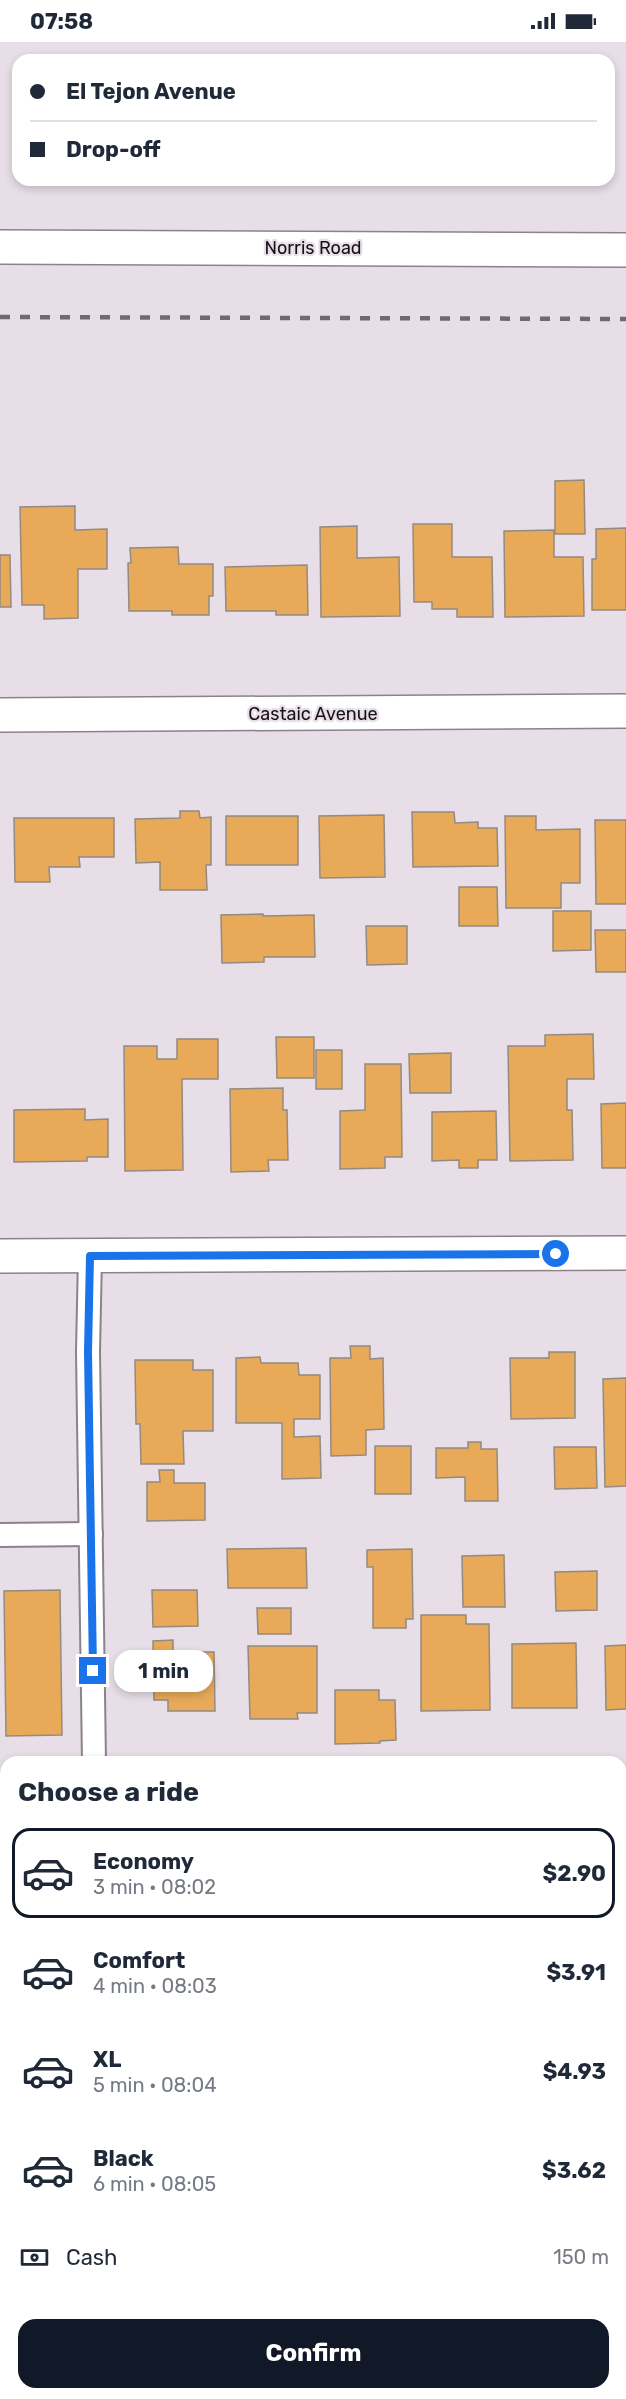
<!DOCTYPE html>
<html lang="en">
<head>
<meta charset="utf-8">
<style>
  body { margin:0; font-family:Rubik,sans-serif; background:#f6f6f7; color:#1f2937; height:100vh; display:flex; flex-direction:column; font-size:22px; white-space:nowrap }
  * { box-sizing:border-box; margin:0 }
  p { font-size:20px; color:#747a83 }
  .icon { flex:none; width:33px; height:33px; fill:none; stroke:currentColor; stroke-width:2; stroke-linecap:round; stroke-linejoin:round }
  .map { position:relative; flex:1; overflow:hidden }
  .side { position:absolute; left:0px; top:1714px; width:627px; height:644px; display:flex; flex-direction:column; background:#fff; border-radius:18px 18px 0 0; box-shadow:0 3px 9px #0003 }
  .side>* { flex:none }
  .top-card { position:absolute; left:12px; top:12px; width:603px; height:132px; border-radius:18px; box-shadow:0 3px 9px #0003; display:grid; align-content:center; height:132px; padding:0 18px; background:#fff }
  .end { position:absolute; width:27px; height:27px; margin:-14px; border:8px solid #1a73e8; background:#fff; box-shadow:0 0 0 3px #fff }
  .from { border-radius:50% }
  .bubble { position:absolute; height:42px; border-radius:18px; background:#fff; box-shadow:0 3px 9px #0003; font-size:20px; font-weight:700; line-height:42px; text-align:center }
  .top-card b { display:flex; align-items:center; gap:21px; height:57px; font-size:22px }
  .top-card b+b { border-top:2px solid #e0e1e3 }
  .top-card i { width:15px; height:15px; background:#1f2937 }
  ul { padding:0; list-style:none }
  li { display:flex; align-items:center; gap:18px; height:90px; margin:0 12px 9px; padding:0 6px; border:3px solid transparent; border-radius:18px }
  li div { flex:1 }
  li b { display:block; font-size:22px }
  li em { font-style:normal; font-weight:700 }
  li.current { border-color:#111827 }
  li>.icon { width:54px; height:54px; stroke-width:1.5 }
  h2 { padding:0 18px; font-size:27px; line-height:72px }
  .pay { display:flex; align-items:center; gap:15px; height:66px; padding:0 18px; font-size:22px }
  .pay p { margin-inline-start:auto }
  .button { display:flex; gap:12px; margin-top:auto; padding:12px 18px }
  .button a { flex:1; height:69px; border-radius:18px; background:#111827; color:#fff; font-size:24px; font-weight:700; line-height:69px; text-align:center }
  .status { display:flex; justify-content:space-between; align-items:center; height:42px; padding:0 30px; background:#fff; direction:ltr }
  .status svg { height:16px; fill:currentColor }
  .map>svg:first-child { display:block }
  .building { fill:#e8aa59; stroke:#938b81; stroke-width:1.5 }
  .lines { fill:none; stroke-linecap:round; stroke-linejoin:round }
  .lane-casing { stroke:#8c828b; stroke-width:26 }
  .street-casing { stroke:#8c828b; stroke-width:36 }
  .secondary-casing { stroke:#8c828b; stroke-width:36 }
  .lane { stroke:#fff; stroke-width:22 }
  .street { stroke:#fff; stroke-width:33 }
  .secondary { stroke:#fff; stroke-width:33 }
  .rail { stroke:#70696f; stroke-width:4.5; stroke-dasharray:10 10; stroke-linecap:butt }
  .route { stroke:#1a73e8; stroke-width:8 }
  .labels { text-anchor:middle; stroke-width:4.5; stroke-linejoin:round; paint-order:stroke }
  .street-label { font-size:18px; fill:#151115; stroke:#e8dee7 }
</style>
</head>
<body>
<div class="status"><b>07:58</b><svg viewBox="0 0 49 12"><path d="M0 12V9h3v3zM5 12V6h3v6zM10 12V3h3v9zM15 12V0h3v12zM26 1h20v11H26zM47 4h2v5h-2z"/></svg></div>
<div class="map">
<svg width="626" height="2357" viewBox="0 0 626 2357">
  <rect width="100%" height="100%" fill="#e8dee7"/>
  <!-- building -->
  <g class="building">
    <path d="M584,438l1,54h-30v-53z"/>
    <path d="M75,464v24l32,-1v40h-29v49l-34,1v-14h-22l-2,-98z"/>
    <path d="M413,482h39v33h40l1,60h-36v-8h-25v-7h-18z"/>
    <path d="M357,484v32l42,-1 1,59 -79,1 -1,-90z"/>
    <path d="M626,486v82h-34v-51h4v-30z"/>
    <path d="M554,488v27h29l1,59 -79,1 -1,-86z"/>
    <path d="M178,505l1,17h34v32h-4v19h-37v-4h-43l-1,-48h3l-1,-15z"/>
    <path d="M0,513h10l1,52h-11z"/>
    <path d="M307,523l1,50h-32v-4h-50l-1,-44z"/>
    <path d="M180,769h19l1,7 11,-1v48h-5l1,25h-47v-28l-24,1 -1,-44 45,-1z"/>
    <path d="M412,770h42l1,11 23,-1v6h19l1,38 -85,1z"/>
    <path d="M384,773l1,62 -65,1 -1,-62z"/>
    <rect x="226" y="774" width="72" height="49"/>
    <path d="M505,774h31v14l44,-1v54h-19v25h-55z"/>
    <path d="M14,776h100v39h-35l1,10h-31l1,15h-35z"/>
    <path d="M595,778h31v84h-30z"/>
    <path d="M459,845h38l1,39h-39z"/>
    <path d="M553,869h38v39l-38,1z"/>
    <path d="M263,872v2l51,-1 1,42h-51v5l-42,1 -1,-48z"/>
    <path d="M366,884h41v38l-40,1z"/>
    <path d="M595,888h31v42h-30z"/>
    <path d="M593,992l1,45h-27v31h5l1,50 -63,1 -2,-115h37v-11z"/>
    <path d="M276,995h38v41h-37z"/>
    <path d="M177,997h41v40h-36l1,91 -58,1 -1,-125h33v13h20z"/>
    <rect x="316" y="1008" width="26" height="39"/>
    <path d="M451,1011v40h-41l-1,-39z"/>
    <path d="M365,1022h36l1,93h-17v11l-45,1v-58l25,-1z"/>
    <path d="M283,1046v22h4l1,50h-20l1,11 -38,1 -1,-83z"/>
    <path d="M626,1061v65h-24l-1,-64z"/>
    <path d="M85,1067v11l23,-1v38h-21v4l-73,1v-52z"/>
    <path d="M496,1069l1,49h-19v8h-19v-8l-27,1v-49z"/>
    <path d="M350,1304h20v13l13,-1 1,71 -18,1v25l-35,1 -1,-98h21z"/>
    <path d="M549,1310h26v66l-64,1 -1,-61h39z"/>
    <path d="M260,1315l1,6h37l1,12h21v44h-26v18l26,-1 1,42 -39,1v-56h-46v-65z"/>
    <path d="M135,1318h58v10h20v61h-30l1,33h-43l-1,-40h-4z"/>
    <path d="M626,1336v108l-21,1 -2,-108z"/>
    <path d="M468,1400h13v7h16l1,52h-33v-24l-29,1v-30h32z"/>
    <rect x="375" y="1404" width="36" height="48"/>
    <path d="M554,1405h42l1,41 -42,1z"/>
    <path d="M159,1428h15v13h31v37l-58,1v-39h13z"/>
    <path d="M306,1506l1,40h-79l-1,-39z"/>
    <path d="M412,1507l1,70h-7v9h-33v-61h-6v-17z"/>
    <path d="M504,1513l1,52h-42l-1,-51z"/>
    <path d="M597,1529v39l-41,1 -1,-39z"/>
    <path d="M60,1548l2,145 -56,1 -2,-145z"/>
    <path d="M152,1548h45l1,36 -45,1z"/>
    <path d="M257,1566h34v26h-33z"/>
    <path d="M421,1573h45v9h23l1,86 -69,1z"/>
    <path d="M173,1598v12h41l1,59h-47v-11h-14l-1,-59z"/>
    <path d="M576,1601l1,65h-65v-64z"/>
    <path d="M626,1603v64l-20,1 -1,-64z"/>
    <path d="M248,1604h69v67h-20l1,6h-48z"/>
    <path d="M335,1648h44v10h16l1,40 -16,1v2l-45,1z"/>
    <path d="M0,1871h5l1,60h-6z"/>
    <rect x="621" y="1877" width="5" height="53"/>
    <rect x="0" y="1957" width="6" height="51"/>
    <rect x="621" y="2083" width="5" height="31"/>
    <rect x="0" y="2226" width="6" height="57"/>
    <rect x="621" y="2230" width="5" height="48"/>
  </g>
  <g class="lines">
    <defs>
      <g id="lane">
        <path d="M90,1214l-2,96 6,410"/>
        <path d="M0,1493l91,-1"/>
      </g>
      <g id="street">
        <path d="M0,673l626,-4"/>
        <path d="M0,1214l626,-3"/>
        <path d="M621,1761h5"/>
        <path d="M0,1764h6"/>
      </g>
      <path id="secondary" d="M0,205l626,3"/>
    </defs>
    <!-- lane casing -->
    <use href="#lane" class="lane-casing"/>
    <!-- street casing -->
    <use href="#street" class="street-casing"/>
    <!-- secondary casing -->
    <use href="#secondary" class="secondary-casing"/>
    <!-- lane -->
    <use href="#lane" class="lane"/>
    <!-- street -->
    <use href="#street" class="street"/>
    <!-- secondary -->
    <use href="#secondary" class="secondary"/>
    <!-- rail -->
    <path class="rail" d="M0,275l626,2"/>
  </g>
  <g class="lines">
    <!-- route -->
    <path class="route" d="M93,1629l-5,-319 2,-96 466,-2"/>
  </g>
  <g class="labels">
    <!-- street labels -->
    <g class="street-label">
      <text x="313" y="212">Norris Road</text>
      <text x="313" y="678">Castaic Avenue</text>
    </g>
  </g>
</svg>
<i class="end from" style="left:556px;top:1212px"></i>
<i class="end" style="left:93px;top:1629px"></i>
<div class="bubble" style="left:114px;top:1608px;width:99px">1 min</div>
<div class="top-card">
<b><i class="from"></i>El Tejon Avenue</b>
<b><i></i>Drop-off</b>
</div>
<section class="side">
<h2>Choose a ride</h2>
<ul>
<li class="current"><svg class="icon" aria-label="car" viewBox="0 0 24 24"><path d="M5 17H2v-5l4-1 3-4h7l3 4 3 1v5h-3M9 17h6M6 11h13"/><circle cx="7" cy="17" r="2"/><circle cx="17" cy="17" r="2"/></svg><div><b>Economy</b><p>3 min · 08:02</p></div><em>$2.90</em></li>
<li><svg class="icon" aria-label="car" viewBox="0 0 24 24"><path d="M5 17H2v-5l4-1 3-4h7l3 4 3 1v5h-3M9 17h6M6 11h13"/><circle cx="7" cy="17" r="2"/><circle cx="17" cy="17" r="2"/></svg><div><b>Comfort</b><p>4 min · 08:03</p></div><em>$3.91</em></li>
<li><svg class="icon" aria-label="car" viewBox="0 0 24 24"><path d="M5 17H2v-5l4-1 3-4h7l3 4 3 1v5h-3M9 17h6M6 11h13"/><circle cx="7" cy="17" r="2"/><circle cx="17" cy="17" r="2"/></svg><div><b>XL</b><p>5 min · 08:04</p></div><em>$4.93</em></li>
<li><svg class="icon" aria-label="car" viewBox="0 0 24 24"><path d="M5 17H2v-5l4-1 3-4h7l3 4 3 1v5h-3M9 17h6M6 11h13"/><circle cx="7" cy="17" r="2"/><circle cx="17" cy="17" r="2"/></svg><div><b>Black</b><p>6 min · 08:05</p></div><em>$3.62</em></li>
</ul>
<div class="pay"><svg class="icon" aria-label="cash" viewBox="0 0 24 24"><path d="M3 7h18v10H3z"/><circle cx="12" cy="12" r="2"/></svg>Cash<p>150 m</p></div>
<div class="button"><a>Confirm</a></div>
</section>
</div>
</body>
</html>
